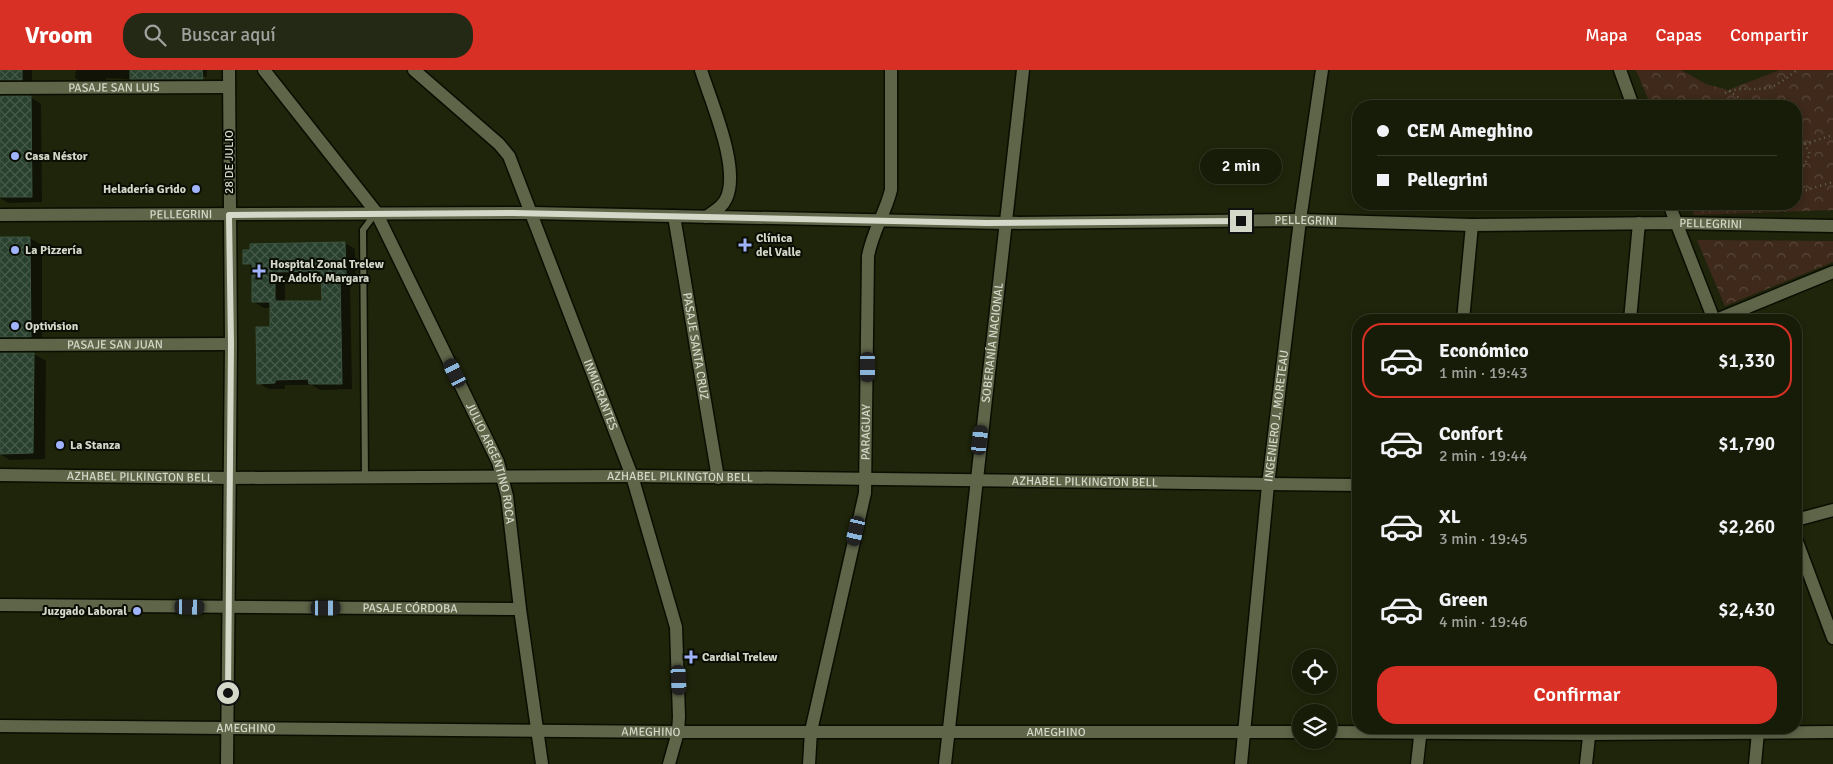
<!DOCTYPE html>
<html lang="es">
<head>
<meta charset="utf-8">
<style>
  body { margin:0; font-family:Signika,sans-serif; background:#242916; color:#f1f3f6; height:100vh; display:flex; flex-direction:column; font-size:19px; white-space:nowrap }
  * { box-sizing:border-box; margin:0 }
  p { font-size:16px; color:#9ea19c }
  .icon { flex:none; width:28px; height:28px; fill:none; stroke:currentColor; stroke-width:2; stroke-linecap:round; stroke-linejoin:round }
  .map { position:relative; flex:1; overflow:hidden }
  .sheet { position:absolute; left:1352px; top:244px; width:450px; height:420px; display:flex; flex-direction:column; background:#171c08; border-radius:20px; box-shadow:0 2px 8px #0003,0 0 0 1px #363a29 }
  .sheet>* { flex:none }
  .hud { position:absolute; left:1352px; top:30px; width:450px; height:110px; border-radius:20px; box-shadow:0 2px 8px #0003,0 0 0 1px #363a29; display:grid; align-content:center; height:110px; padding:0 25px; background:#171c08 }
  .buttons { position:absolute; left:1292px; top:579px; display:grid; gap:10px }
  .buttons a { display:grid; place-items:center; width:45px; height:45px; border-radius:50%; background:#171c08; box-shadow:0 2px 8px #0003,0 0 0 1px #363a29; font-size:25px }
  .end { position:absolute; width:22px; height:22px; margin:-11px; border:6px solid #d4d8c8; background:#111; box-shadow:0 0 0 2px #111 }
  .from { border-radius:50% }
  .bubble { position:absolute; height:35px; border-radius:18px; background:#171c08; box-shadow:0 2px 8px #0003,0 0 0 1px #363a29; font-size:16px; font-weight:600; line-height:35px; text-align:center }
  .car { position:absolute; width:15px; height:30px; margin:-15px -8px; border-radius:6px; box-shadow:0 0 4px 1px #0007; background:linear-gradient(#222 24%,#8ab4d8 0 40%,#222 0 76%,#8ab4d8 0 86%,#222 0) }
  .hud b { display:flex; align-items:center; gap:18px; height:48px; font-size:19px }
  .hud b+b { border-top:1px solid #363a29 }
  .hud i { width:12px; height:12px; background:#f1f3f6 }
  ul { padding:9px 0 0; list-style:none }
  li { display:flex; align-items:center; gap:15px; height:75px; margin:0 10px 8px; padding:0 15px; border:2px solid transparent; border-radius:20px }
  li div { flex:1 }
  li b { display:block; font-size:19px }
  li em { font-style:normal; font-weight:600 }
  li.active { border-color:#d93025 }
  li>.icon { width:45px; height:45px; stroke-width:1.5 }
  .button { display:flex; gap:10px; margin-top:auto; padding:10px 25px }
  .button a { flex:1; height:58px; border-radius:20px; background:#d93025; color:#fff; font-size:20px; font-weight:600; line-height:58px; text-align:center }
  header { display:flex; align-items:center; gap:30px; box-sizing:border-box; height:70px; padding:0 25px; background:#d93025; color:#fff }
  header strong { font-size:24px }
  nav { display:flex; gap:28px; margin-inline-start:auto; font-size:18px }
  .search { width:350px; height:45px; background:#242916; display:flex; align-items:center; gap:12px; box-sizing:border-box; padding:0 18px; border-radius:20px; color:#9ea19c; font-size:19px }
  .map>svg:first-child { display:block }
  .park { fill:url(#park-crowns) }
  .shadow { fill:#0007; fill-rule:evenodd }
  .building { fill:url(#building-cross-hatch); stroke:#3a533f; fill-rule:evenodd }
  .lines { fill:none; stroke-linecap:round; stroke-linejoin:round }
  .lane-casing { stroke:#090e00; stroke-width:9 }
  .street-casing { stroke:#090e00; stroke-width:15 }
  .secondary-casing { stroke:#090e00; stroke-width:15 }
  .path { stroke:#61664f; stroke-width:2.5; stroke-dasharray:1 4; stroke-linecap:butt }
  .lane { stroke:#5e6548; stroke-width:6 }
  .street { stroke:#5e6548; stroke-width:12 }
  .secondary { stroke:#5e6548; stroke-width:12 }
  .route { stroke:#d4d8c8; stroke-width:6 }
  .poi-dot { fill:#a0b3fd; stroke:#0a0d04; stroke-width:2 }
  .labels { text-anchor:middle; stroke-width:4; stroke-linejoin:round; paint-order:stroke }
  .street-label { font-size:12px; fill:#d4d8c8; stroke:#0a0d04 }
  .poi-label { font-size:12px; font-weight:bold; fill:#d4d8c8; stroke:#0a0d04; text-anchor:start }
</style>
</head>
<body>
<header>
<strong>Vroom</strong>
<div class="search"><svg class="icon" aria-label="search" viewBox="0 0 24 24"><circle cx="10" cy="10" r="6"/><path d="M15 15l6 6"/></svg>Buscar aquí</div>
<nav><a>Mapa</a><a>Capas</a><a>Compartir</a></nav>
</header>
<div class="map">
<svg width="1833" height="694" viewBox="0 0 1833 694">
  <defs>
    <pattern id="park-crowns" width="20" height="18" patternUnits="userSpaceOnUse" patternTransform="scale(1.25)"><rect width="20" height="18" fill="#3e291a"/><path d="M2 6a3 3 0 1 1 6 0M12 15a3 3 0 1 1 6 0" fill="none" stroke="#59473a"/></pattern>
    <pattern id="building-cross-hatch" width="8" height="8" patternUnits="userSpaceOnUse" patternTransform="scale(1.25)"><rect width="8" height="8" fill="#28402d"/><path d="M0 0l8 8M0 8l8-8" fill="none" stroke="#465b4a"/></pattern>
  </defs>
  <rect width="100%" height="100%" fill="#1f250a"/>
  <!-- park -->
  <g class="park">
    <path d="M1636,0h45l25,14 22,6 52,-20h53v140l-139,5 -4,-11h106v-98h-145z"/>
    <path d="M1697,170l136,1v21l-108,44z"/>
  </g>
  <!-- shadow -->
  <g class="shadow">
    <path d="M0,0h32v15l-28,5 -1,4v3h27l11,7 1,98 -34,1 -8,-5z"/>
    <path d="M76,0h131v7l-15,-1 -1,9h-42l-9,-5 -34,-2 -1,7h-19l-11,-7z"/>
    <path d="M0,168h30l12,7v98l-37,4 -2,6 31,1 12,7 -1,98 -35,1 -10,-6z"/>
    <path d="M345,173l10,6 1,33h-6l2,107 -31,1 -9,-5h-27v4h-16l-11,-6 13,-55v-20h-7l-10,-6 -1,-34 -8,-5zM285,207h38v25h-38z"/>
  </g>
  <!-- building -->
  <g class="building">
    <rect x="0" y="0" width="22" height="10"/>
    <path d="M130,0h72l1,9h-73z"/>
    <path d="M0,26h31l1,101h-32z"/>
    <path d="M0,167h30l1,100h-31z"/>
    <path d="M345,172l1,34h-6l2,108h-33l-1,-5 -33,1v3l-18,1 -1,-57h14v-25h-18v-38h-9v-14h7v-6zM321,201l1,30h-47v-29z"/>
    <path d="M0,283h34l-1,100 -33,1z"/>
  </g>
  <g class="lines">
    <defs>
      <path id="lane" d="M365,407l-2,-247 12,-16"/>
      <g id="street">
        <path id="s1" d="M264,0l112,142 122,250 9,34 13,113 22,155"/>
        <path id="s2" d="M414,0l85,74 10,12 123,320 44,151 3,90 -1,15 -9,32"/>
        <path d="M701,0c10,32 40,99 25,129 -4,9 -13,13 -20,18"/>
        <path id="s3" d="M0,18l229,-1"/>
        <path id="s4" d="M674,146l44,262"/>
        <path d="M1463,250l9,-95"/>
        <path d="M1630,250l9,-97"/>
        <path id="s5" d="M0,275l231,-1"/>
        <path id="s6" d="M0,405l229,3 403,-2 727,9"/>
        <path d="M1796,450l37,-10"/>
        <path id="s7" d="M0,535l520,4"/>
        <path id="s8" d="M0,656l678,6h623"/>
        <path d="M1329,662l260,2 244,-2"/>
        <path d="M227,694l4,-420 -2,-274"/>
        <path id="s9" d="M809,694l2,-33 54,-238 3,-237c5,-26 17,-42 23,-66v-120"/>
        <path id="s10" d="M1241,694l27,-279 32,-265 22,-150"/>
        <path d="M1417,694l4,-36"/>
        <path d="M1586,694l4,-36"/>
        <path d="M1755,694l3,-32"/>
      </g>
      <g id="secondary">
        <path d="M1620,0l13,36"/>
        <path d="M1669,134l45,116"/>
        <path id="s11" d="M0,145l533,-2 472,10 295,-3 172,5 204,-2 157,3"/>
        <path d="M1716,250l117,-48"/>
        <path d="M1796,469l37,99"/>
        <path id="s12" d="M945,694l78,-694"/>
      </g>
    </defs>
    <!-- lane casing -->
    <use href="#lane" class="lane-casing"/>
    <!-- street casing -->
    <use href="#street" class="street-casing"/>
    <!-- secondary casing -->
    <use href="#secondary" class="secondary-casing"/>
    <!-- path -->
    <g class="path">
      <path d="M1729,21l22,15"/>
      <path d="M1725,23c18,-8 29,-1 46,-6 9,-3 18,-11 26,-17"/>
      <path d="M1796,68l9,6 5,10 -14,26"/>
      <path d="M1805,74l28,-9"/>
      <path d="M1796,118l10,2 27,-8"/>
    </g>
    <!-- lane -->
    <use href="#lane" class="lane"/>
    <!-- street -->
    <use href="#street" class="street"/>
    <!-- secondary -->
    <use href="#secondary" class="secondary"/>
  </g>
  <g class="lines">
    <!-- route -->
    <path class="route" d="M228,623l3,-349 -2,-129 284,-2 474,10 254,-2"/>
  </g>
  <!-- markers -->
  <g class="poi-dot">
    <circle cx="15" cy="86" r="5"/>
    <circle cx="196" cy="119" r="5"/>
    <path d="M742.5 167.5h5v5h5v5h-5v5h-5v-5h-5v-5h5z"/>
    <circle cx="15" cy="180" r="5"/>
    <path d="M256.5 193.5h5v5h5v5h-5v5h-5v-5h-5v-5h5z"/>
    <circle cx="15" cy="256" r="5"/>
    <circle cx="60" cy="375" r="5"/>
    <circle cx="137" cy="541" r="5"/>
    <path d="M688.5 579.5h5v5h5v5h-5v5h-5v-5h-5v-5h5z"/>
  </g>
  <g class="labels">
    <!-- street labels -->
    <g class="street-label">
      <text dy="4" stroke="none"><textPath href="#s3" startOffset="114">PASAJE SAN LUIS</textPath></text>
      <text transform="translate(229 92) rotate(-90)" y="4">28 DE JULIO</text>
      <text dy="4" stroke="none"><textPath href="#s11" startOffset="181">PELLEGRINI</textPath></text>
      <text dy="4" stroke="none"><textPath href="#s11" startOffset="1306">PELLEGRINI</textPath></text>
      <text dy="4" stroke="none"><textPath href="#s11" startOffset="1711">PELLEGRINI</textPath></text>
      <text dy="4" stroke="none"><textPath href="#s12" startOffset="424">SOBERANÍA NACIONAL</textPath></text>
      <text dy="4" stroke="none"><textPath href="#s5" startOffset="115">PASAJE SAN JUAN</textPath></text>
      <text dy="4" stroke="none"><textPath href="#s4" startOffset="132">PASAJE SANTA CRUZ</textPath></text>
      <text dy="4" stroke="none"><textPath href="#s2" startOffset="384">INMIGRANTES</textPath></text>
      <text dy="4" stroke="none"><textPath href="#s10" startOffset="350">INGENIERO J. MORETEAU</textPath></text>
      <text dy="4" stroke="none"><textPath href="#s9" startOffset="338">PARAGUAY</textPath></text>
      <text dy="4" stroke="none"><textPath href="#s1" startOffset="458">JULIO ARGENTINO ROCA</textPath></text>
      <text dy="4" stroke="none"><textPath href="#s6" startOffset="140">AZHABEL PILKINGTON BELL</textPath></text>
      <text dy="4" stroke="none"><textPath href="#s6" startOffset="680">AZHABEL PILKINGTON BELL</textPath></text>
      <text dy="4" stroke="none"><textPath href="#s6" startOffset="1085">AZHABEL PILKINGTON BELL</textPath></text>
      <text dy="4" stroke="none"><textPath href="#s7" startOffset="410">PASAJE CÓRDOBA</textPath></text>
      <text dy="4" stroke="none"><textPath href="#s8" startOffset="246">AMEGHINO</textPath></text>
      <text dy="4" stroke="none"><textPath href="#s8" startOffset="651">AMEGHINO</textPath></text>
      <text dy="4" stroke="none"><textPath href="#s8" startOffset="1056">AMEGHINO</textPath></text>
    </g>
    <!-- poi labels -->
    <g class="poi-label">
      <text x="25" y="90">Casa Néstor</text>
      <text x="186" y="123" text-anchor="end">Heladería Grido</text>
      <text x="756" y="172">Clínica<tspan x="756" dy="14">del Valle</tspan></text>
      <text x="25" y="184">La Pizzería</text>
      <text x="270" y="198">Hospital Zonal Trelew<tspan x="270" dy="14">Dr. Adolfo Margara</tspan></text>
      <text x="25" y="260">Optivision</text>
      <text x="70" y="379">La Stanza</text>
      <text x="127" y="545" text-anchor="end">Juzgado Laboral</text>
      <text x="702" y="591">Cardial Trelew</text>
    </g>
  </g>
</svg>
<div class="buttons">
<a><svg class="icon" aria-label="locate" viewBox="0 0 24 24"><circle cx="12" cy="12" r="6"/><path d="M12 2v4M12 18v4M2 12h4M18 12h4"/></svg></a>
<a><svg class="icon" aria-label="layers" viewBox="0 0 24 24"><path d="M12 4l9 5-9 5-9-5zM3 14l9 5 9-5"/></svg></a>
</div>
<i class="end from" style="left:228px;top:623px"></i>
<i class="end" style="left:1241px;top:151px"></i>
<div class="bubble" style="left:1200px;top:79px;width:82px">2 min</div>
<i class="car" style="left:868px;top:297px;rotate:180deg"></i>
<i class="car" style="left:455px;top:303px;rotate:334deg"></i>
<i class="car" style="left:980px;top:370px;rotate:6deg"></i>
<i class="car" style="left:856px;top:461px;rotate:193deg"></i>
<i class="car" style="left:190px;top:537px;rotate:91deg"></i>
<i class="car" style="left:326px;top:538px;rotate:90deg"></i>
<i class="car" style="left:679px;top:610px;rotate:177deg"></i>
<div class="hud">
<b><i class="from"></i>CEM Ameghino</b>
<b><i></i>Pellegrini</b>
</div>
<section class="sheet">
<ul>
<li class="active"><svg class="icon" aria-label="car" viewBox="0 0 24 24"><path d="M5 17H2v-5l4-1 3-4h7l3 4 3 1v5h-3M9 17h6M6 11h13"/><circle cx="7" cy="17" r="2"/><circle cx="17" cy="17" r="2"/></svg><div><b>Económico</b><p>1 min · 19:43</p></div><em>$1,330</em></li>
<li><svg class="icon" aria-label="car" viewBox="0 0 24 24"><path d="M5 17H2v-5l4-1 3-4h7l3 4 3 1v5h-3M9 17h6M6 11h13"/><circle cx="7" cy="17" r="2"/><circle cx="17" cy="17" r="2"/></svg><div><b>Confort</b><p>2 min · 19:44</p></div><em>$1,790</em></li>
<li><svg class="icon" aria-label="car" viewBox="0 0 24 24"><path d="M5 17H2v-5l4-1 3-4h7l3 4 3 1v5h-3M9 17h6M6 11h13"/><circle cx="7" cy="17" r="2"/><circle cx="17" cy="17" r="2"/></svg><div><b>XL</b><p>3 min · 19:45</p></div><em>$2,260</em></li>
<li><svg class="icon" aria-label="car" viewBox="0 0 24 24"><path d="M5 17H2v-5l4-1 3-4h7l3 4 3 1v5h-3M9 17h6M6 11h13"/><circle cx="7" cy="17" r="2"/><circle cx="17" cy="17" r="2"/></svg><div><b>Green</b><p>4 min · 19:46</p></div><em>$2,430</em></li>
</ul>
<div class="button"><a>Confirmar</a></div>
</section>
</div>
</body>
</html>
